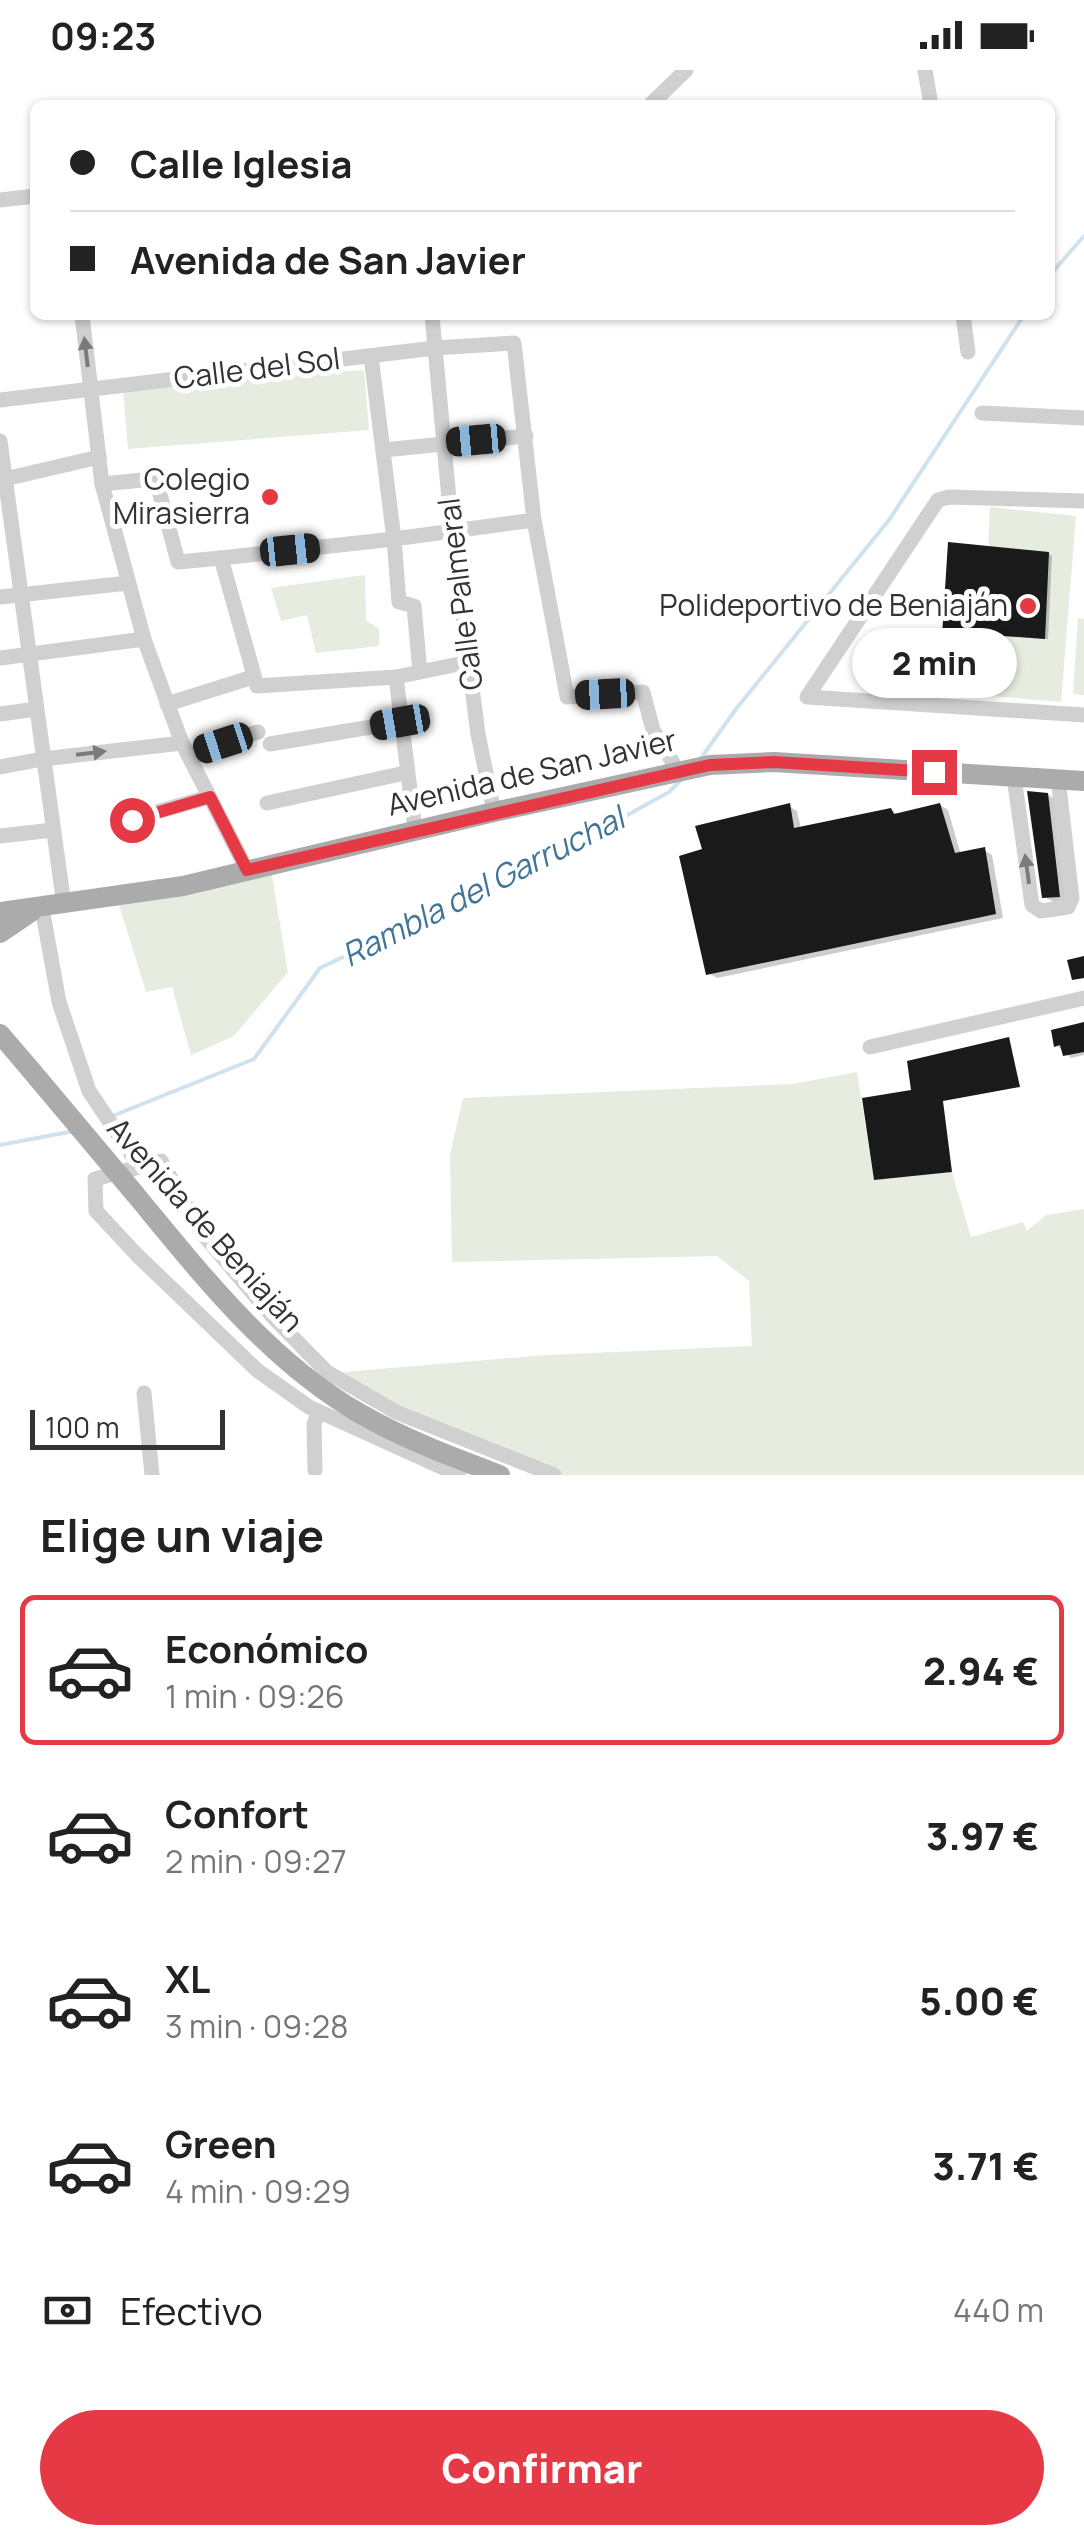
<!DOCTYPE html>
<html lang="es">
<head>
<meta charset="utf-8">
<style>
  body { margin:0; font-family:Manrope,sans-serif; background:#f2f2f2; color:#222; height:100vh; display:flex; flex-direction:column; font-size:38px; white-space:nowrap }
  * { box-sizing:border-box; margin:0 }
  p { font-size:32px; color:#767676 }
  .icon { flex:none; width:55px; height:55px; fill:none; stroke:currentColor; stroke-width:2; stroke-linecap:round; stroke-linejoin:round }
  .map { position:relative; height:1405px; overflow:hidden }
  .side { display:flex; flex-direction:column; background:#fff; flex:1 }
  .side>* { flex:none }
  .banner { position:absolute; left:30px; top:30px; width:1025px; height:220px; border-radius:15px; box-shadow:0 2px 8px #0004; display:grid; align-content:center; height:220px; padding:0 40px; background:#fff }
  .scale { position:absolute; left:30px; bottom:25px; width:195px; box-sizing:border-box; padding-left:10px; border:5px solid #333; border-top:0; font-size:28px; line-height:35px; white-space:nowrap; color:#333; -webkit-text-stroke:8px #fff; paint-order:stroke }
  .end { position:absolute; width:45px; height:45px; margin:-22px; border:12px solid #e63946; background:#fff; box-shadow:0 0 0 5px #fff }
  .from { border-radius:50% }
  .bubble { position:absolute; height:70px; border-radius:35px; background:#fff; box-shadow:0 2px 8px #0004; font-size:32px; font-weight:800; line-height:70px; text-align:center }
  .car { position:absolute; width:30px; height:60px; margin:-30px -15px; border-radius:12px; box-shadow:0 0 8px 2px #0007; background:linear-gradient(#222 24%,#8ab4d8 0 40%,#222 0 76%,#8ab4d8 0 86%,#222 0) }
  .banner b { display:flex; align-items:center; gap:35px; height:95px; font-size:38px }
  .banner b+b { border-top:2px solid #e0e0e0 }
  .banner i { width:25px; height:25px; background:#222 }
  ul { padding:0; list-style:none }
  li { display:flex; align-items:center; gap:30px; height:150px; margin:0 20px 15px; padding:0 20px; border:5px solid transparent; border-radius:15px }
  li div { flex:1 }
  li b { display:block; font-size:38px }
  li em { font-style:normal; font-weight:800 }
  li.current { border-color:#e63946 }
  li>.icon { width:90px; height:90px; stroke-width:1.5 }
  h2 { padding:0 40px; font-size:45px; line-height:120px }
  .pay { display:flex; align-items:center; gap:25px; height:110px; padding:0 40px; font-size:38px }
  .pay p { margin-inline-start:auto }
  .cta { display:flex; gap:20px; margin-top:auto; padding:20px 40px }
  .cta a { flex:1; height:115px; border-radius:60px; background:#e63946; color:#fff; font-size:40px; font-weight:800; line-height:115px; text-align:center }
  .status { display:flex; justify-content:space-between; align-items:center; height:70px; padding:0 50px; background:#fff; direction:ltr }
  .status svg { height:28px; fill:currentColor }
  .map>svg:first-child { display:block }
  .green { fill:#e6ecdf }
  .shadow { fill:#0003 }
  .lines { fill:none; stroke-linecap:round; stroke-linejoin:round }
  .stream { stroke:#cfe2ee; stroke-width:4 }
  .building { fill:#1a1a1a }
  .minor { stroke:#d0d0d0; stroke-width:15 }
  .major { stroke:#ababab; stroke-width:20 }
  .major-bridge { stroke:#ababab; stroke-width:20 }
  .oneway { fill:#7a7a7a }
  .route { stroke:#e63946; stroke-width:12 }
  .poi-dot { fill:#e63946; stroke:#fff; stroke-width:4 }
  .labels { text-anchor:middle; stroke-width:10; stroke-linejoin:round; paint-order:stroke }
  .street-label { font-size:30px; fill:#333; stroke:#fff }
  .poi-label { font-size:30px; fill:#333; stroke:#fff; text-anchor:end }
  .water-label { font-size:32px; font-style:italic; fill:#3f7597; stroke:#fff }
</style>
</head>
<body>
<div class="status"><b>09:23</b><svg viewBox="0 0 49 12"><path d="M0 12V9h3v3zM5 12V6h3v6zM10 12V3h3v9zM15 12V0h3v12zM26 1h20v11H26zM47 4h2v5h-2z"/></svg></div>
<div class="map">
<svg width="1084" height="1405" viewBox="0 0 1084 1405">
  <rect width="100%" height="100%" fill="#fff"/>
  <!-- green -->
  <g class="green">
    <path d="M364,300l5,60 -241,19 -5,-60z"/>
    <path d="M990,437l86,9 -15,186 -79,-7z"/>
    <path d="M365,505l1,45 13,9v17l-63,7 -9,-38 -26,6 -10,-33z"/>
    <path d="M1078,548l6,1v76l-11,-1z"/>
    <path d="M270,794l18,108 -54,64 -43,19 -19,-68 -26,5 -29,-94z"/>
    <path d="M857,1002l17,108 78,-8 19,65 52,-15 4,9 19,-16 38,-6v266h-530l-205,-90 -5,-13 203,-17 205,-9 -3,-65 -32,-25 -265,6 -2,-108 13,-56 329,-14z"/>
  </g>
  <!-- shadow -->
  <g class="shadow">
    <path d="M1049,484l3,2 -4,83 -69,-4v5l-35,-5z"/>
    <path d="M1048,725l8,5 11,100 -13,2 -8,-4z"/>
    <path d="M940,735l8,5 13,45 23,-5 8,5 11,63 -286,60 -8,-5 -4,-123 84,-44 8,5 4,18 90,-19 8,5z"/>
    <path d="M1084,954v31l-13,3 -15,-13z"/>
  </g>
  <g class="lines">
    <!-- stream -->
    <g class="stream">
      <path d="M1050,205l34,-39"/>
      <path d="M701,688l35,-49 153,-189 135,-205"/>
      <path d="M110,1047l144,-58 66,-91 219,-104 130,-72 12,-12"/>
      <path d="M0,1075l74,-14"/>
    </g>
  </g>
  <!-- building -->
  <g class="building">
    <path d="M948,472l101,10 -4,87 -68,-5 -1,5 -34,-3z"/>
    <path d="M1027,721l21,2 12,104 -18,1z"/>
    <path d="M790,733l4,25 97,-20 3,6 46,-11 15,50 30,-6 11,67 -290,61 -27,-119 23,-7 -7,-23z"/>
    <path d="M1084,886v22l-12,2 -5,-20z"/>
    <path d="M1084,952v30l-21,4 -3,-11 -6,2 -3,-17z"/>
    <path d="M1009,967l11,50 -77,14 9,71 -78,8 -12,-82 49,-8 -4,-29z"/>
  </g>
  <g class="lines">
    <!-- minor -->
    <g class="minor">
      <path d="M925,0l6,35"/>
      <path d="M650,35l36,-35"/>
      <path d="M0,130l35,-4"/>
      <path d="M82,245l20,169 42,155 38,104 65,127"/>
      <path d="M432,245l20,216 26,203 16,78"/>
      <path d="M963,245l5,37"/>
      <path d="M0,330l435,-52 79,-5 20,177 33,177 76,-5 10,38 25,41"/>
      <path d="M982,343l102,5"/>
      <path d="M0,371l64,464"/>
      <path d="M383,380l143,-14"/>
      <path d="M5,409l94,-22"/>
      <path d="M102,414l51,-5 5,8 20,75 43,-4 36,128 139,-9"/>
      <path d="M1084,431l-135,-4 -11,3 -131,197 277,18"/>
      <path d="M221,488l173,-19 -23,-183"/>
      <path d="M0,527l128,-14"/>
      <path d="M0,588l144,-19"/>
      <path d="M420,602l49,-10"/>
      <path d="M167,634l86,-27"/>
      <path d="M0,644l36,-5"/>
      <path d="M270,674l131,-22"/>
      <path d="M188,685l70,-23"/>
      <path d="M0,697l43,-8 139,-16"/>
      <path d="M1014,707l18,128 9,6 27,-4 4,-9 -14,-119"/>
      <path d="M267,733l138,-30"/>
      <path d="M132,749l77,-22"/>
      <path d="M415,760l-19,-153 24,-5 -6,-66 -15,-4 -5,-63 140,-19"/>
      <path d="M0,766l53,-6"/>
      <path d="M42,838l17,94 30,89 51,76"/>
      <path d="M870,977l214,-49"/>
      <path d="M144,1323l8,82"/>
      <path d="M315,1400l-1,-45 4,-14"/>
      <path d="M459,1405l-150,-68 -51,-36 -121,-116 -41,-44 -1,-32 66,-18 40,71 72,85 54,55 69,40 158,63"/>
    </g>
    <!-- major -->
    <g class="major">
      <path d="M0,842l183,-26 311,-74 216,-47 64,-3 310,19"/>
      <path d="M0,863l31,-21"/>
      <path d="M0,964l30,35"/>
      <path d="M135,1124c67,81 133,166 224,219 45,26 93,44 141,62"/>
    </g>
    <!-- major-bridge -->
    <path class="major-bridge" d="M30,999l105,125"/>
  </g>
  <!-- one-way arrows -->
  <defs><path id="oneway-solid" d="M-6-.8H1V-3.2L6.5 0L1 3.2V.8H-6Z" transform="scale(2.5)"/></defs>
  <g class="oneway">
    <use href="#oneway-solid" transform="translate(86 282) rotate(-97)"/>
    <use href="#oneway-solid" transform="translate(91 683) rotate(-7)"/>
    <use href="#oneway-solid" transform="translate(1027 799) rotate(-98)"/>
  </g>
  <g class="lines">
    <!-- route -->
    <path class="route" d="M132,750l78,-23 37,73 463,-105 64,-3 160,10"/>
  </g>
  <!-- markers -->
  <g class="poi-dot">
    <circle cx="270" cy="427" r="10"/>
    <circle cx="1028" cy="536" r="10"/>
  </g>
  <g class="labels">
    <!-- street labels -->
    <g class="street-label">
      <text transform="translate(257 299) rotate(-7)" y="10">Calle del Sol</text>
      <text transform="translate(461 524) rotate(-97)" y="10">Calle Palmeral</text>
      <text transform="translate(532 703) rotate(-13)" y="10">Avenida de San Javier</text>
      <text transform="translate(205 1155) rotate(48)" y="10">Avenida de Beniaján</text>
    </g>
    <!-- poi labels -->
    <g class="poi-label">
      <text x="250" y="420">Colegio<tspan x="250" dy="34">Mirasierra</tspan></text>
      <text x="1008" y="546">Polideportivo de Beniaján</text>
    </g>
    <!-- water labels -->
    <g class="water-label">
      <text transform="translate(483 817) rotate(-27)" y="11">Rambla del Garruchal</text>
    </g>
  </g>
</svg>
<div class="scale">100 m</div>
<i class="end from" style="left:132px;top:750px"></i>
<i class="end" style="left:934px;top:702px"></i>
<div class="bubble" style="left:852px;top:558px;width:165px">2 min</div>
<i class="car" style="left:476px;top:370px;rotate:265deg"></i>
<i class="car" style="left:290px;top:480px;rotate:84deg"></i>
<i class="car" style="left:605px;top:624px;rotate:267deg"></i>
<i class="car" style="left:400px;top:652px;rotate:260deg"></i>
<i class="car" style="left:223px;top:673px;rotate:252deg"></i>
<div class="banner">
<b><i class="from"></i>Calle Iglesia</b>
<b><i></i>Avenida de San Javier</b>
</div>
</div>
<section class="side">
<h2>Elige un viaje</h2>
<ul>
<li class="current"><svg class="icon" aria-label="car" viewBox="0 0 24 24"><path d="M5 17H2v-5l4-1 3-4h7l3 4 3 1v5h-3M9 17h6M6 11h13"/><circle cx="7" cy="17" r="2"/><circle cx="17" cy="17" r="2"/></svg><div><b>Económico</b><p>1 min · 09:26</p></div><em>2.94 €</em></li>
<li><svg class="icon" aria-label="car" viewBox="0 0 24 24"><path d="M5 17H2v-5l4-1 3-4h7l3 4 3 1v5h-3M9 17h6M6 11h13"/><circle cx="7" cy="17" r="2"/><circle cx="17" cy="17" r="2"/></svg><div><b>Confort</b><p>2 min · 09:27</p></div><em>3.97 €</em></li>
<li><svg class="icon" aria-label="car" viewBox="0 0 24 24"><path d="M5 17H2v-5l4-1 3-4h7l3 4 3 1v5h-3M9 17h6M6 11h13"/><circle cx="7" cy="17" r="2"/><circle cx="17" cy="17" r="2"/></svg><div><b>XL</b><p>3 min · 09:28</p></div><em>5.00 €</em></li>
<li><svg class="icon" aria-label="car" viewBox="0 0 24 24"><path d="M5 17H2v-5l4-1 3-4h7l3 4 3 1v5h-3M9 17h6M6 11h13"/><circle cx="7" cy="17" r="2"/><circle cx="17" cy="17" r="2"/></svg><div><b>Green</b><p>4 min · 09:29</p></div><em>3.71 €</em></li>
</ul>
<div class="pay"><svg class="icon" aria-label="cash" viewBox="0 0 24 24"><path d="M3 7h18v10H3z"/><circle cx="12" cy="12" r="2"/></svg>Efectivo<p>440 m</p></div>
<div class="cta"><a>Confirmar</a></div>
</section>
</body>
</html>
